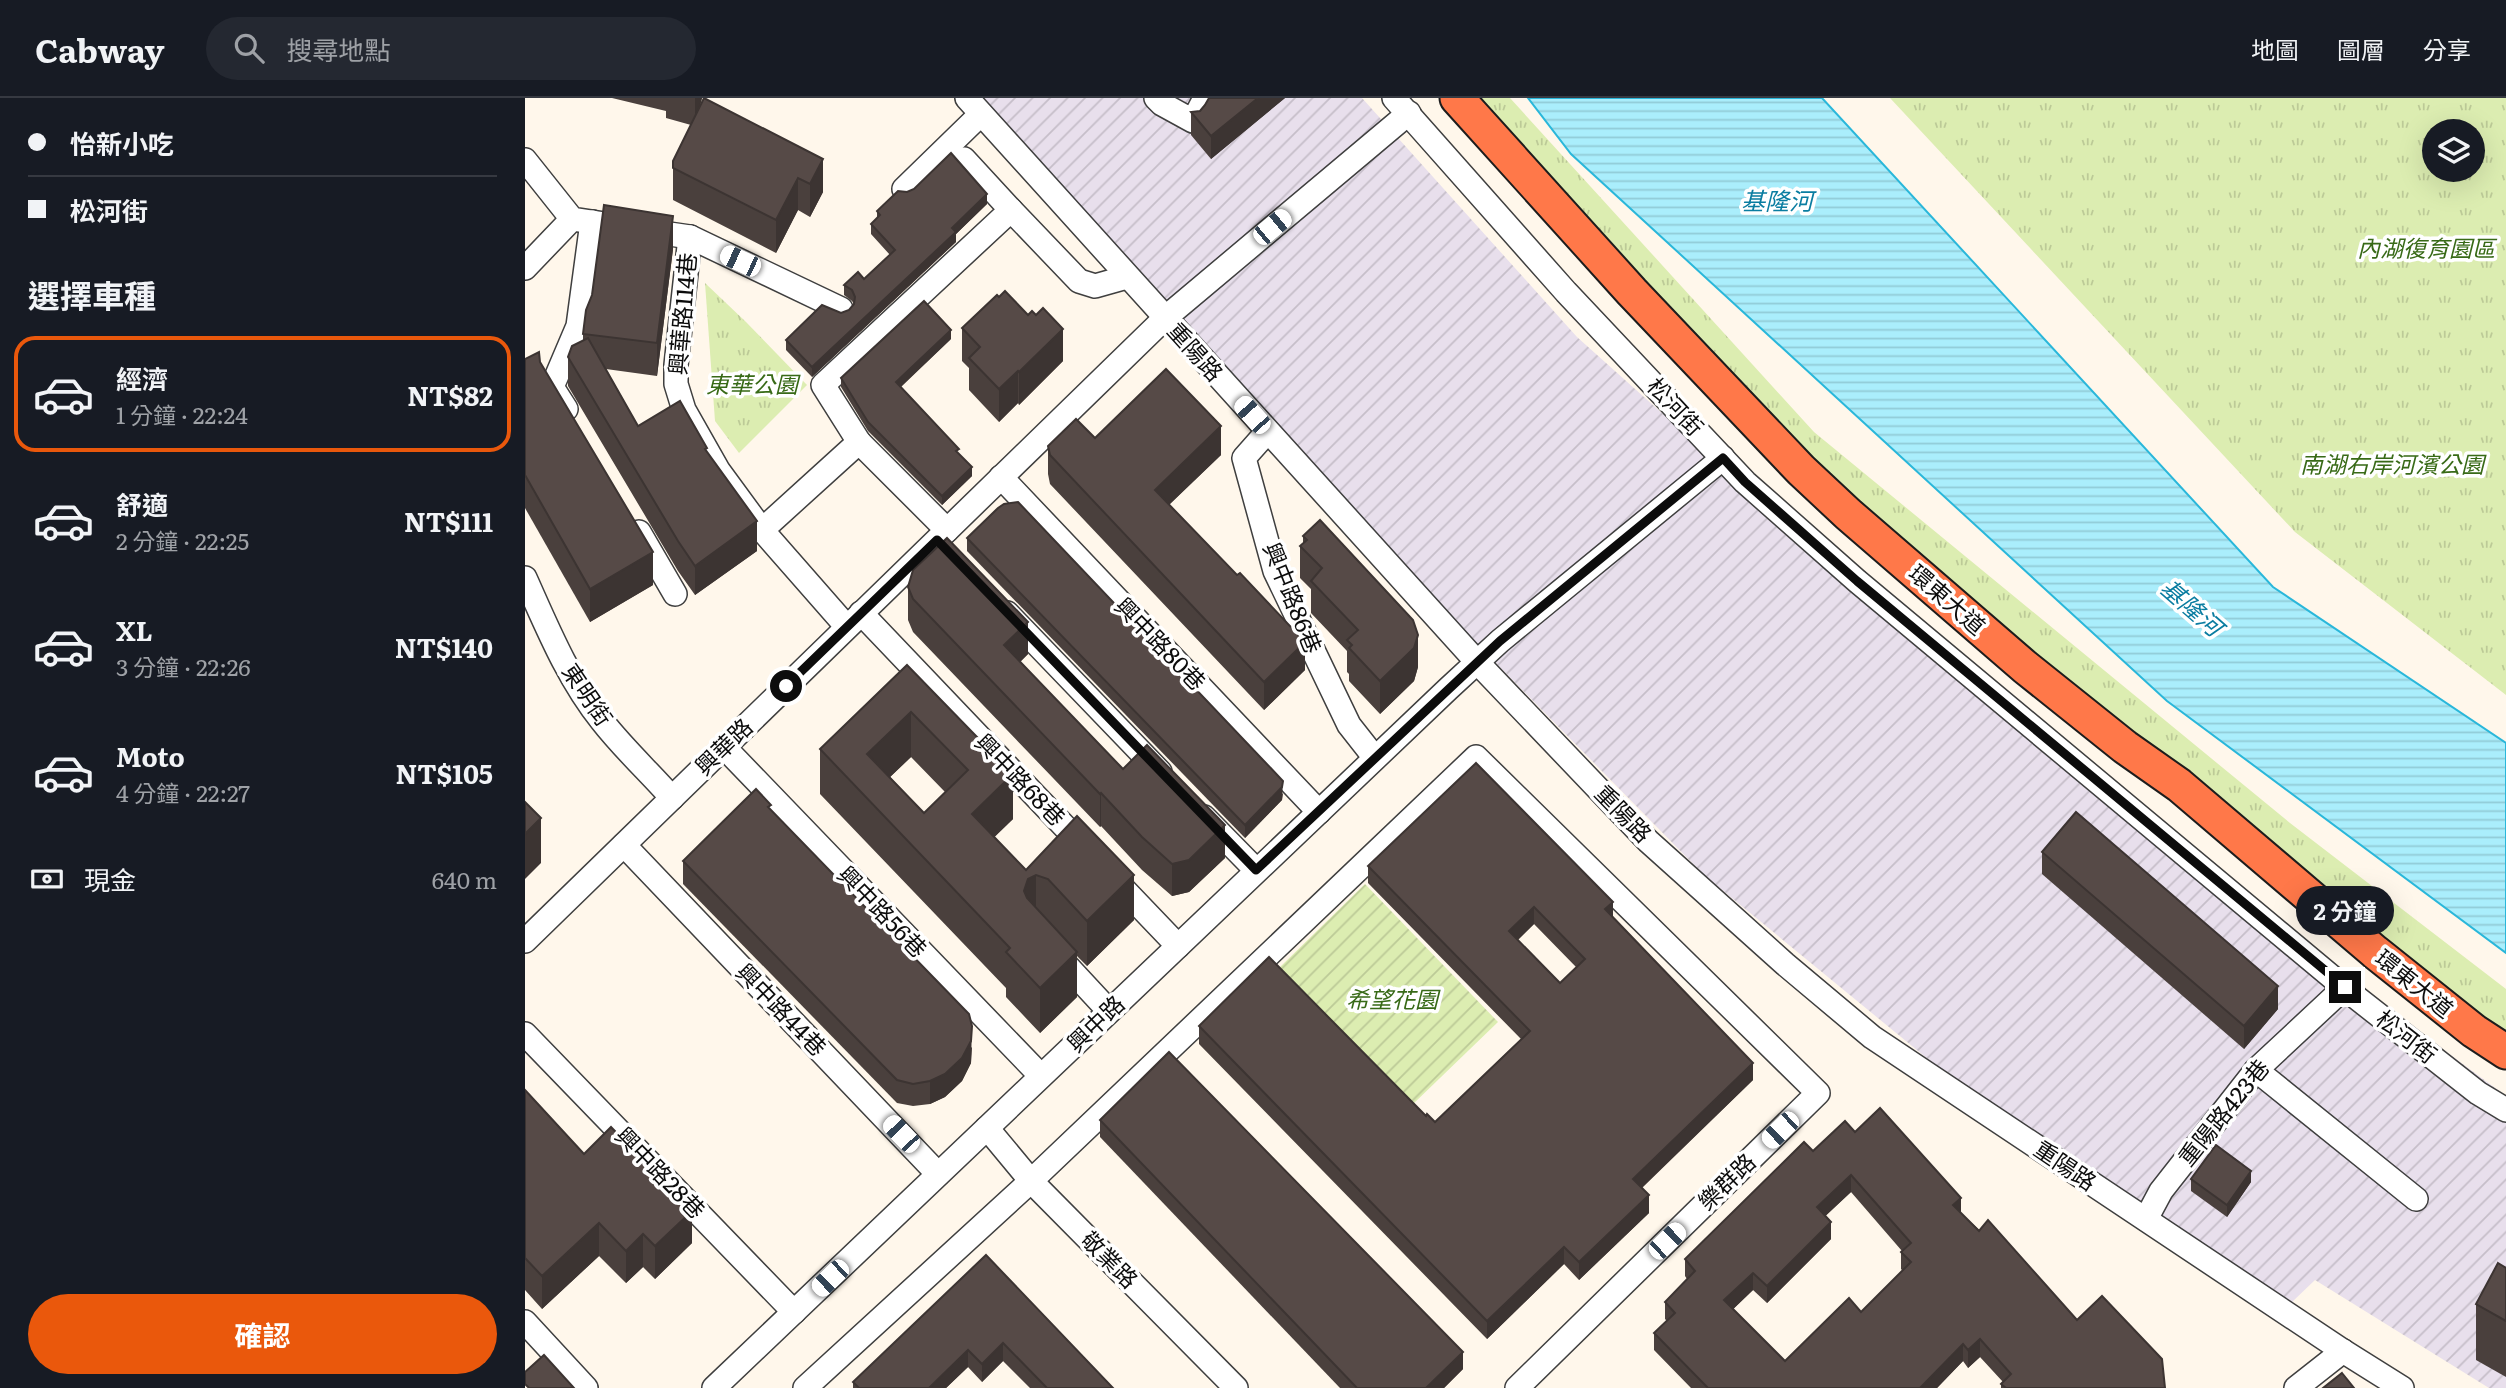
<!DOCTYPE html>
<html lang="zh-TW">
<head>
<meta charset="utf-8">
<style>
  body { margin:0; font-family:Literata,"Noto Sans TC",serif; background:#242831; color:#f1f3f6; height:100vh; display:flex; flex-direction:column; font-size:26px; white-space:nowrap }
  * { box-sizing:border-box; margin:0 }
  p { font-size:23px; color:#9ea1a6 }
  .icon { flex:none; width:38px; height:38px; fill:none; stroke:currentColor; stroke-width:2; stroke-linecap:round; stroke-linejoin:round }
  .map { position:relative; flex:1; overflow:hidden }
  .panel { display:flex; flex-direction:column; background:#171b24; width:525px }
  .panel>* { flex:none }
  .hud { display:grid; align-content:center; height:154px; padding:0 28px; background:#171b24 }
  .buttons { position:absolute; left:1897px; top:21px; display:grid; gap:14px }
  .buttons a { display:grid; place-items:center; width:63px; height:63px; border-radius:50%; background:#171b24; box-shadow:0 7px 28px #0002; font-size:35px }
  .end { position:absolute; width:32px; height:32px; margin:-16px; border:9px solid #0c0c0c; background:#fff; box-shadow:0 0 0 4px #fff }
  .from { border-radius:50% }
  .bubble { position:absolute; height:49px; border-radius:24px; background:#171b24; box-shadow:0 7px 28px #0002; font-size:23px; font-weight:700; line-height:49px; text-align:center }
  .car { position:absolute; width:21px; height:42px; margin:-21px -10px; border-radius:9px; box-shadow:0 0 5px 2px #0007; background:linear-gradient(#fff 24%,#345 0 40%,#fff 0 76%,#345 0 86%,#fff 0) }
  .hud b { display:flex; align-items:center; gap:24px; height:66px; font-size:26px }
  .hud b+b { border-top:2px solid #363941 }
  .hud i { width:18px; height:18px; background:#f1f3f6 }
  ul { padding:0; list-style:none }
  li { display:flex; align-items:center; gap:21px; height:116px; margin:0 14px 10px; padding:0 14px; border:4px solid transparent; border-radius:21px }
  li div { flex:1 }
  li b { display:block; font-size:26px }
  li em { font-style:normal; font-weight:700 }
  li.current { border-color:#ea580c }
  li>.icon { width:63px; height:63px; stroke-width:1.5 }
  h2 { padding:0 28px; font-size:32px; line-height:84px }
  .pay { display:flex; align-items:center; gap:18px; height:77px; padding:0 28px; font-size:26px }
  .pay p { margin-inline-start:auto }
  .cta { display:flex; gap:14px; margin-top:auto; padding:14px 28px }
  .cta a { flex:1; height:80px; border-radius:42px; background:#ea580c; color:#fff; font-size:28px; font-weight:700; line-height:80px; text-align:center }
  header { display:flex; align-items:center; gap:42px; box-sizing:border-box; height:98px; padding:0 35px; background:#171b24; border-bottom:2px solid #363941 }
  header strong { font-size:33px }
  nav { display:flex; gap:38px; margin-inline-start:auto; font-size:24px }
  .search { width:490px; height:63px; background:#242831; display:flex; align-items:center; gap:18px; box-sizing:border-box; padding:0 24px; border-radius:38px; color:#9ea1a6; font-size:26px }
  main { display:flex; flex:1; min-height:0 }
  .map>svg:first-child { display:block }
  .industrial { fill:url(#industrial-furrows) }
  .park { fill:url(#park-tufts); fill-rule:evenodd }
  .garden { fill:url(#garden-furrows) }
  .water { fill:url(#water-rules); stroke:#2ab7da; stroke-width:2 }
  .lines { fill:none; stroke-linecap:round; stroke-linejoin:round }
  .minor-casing { stroke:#3f3f3f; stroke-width:26 }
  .highway-casing { stroke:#1d1d1d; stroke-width:37 }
  .minor { stroke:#fff; stroke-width:23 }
  .highway { stroke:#ff7849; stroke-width:33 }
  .wall { fill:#4a403d; fill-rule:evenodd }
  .shaded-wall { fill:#3c3432 }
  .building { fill:#564a47; stroke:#3c3432; stroke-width:2; fill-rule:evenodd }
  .route { stroke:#0c0c0c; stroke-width:9 }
  .labels { text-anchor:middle; stroke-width:7; stroke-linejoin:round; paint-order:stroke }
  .park-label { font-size:23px; font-style:italic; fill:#386a17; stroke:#fff }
  .street-label { font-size:23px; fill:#0c0c0c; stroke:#fff }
  .water-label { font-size:24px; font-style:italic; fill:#0a7da1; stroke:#fff }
</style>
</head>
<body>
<header>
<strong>Cabway</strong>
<div class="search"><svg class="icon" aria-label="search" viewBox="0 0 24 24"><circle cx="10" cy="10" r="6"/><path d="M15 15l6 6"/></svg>搜尋地點</div>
<nav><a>地圖</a><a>圖層</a><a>分享</a></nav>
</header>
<main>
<section class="panel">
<div class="hud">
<b><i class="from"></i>怡新小吃</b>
<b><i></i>松河街</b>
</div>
<h2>選擇車種</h2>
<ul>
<li class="current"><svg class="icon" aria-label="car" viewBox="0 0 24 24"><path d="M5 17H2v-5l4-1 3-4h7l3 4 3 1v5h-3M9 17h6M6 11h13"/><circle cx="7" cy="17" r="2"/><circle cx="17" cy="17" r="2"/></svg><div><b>經濟</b><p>1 分鐘 · 22:24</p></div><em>NT$82</em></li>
<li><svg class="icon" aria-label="car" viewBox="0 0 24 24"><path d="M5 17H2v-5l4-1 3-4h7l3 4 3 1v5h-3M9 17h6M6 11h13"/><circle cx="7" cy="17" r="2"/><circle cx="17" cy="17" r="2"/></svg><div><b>舒適</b><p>2 分鐘 · 22:25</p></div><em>NT$111</em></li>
<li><svg class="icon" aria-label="car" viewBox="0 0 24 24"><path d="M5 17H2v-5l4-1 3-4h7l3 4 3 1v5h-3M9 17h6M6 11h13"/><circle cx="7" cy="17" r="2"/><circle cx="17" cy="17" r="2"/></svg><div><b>XL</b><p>3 分鐘 · 22:26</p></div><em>NT$140</em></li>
<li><svg class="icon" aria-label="car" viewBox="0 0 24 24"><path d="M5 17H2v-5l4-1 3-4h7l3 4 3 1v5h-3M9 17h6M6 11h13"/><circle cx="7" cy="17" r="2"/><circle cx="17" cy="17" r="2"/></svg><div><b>Moto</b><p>4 分鐘 · 22:27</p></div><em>NT$105</em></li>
</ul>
<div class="pay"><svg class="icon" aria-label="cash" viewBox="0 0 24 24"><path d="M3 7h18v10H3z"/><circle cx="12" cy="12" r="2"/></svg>現金<p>640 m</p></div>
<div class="cta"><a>確認</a></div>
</section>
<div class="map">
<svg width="1981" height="1290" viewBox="0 0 1981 1290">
  <defs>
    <pattern id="industrial-furrows" width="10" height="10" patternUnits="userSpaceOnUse" patternTransform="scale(1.75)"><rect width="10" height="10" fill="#e8dfec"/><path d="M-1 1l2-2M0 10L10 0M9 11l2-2" fill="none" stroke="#c6bec9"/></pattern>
    <pattern id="park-tufts" width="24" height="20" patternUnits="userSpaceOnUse" patternTransform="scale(1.75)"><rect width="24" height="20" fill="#dcedb1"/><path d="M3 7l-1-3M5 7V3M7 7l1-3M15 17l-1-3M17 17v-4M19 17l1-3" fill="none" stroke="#bcca97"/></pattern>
    <pattern id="garden-furrows" width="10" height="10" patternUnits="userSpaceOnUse" patternTransform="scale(1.75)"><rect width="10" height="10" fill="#dcedb1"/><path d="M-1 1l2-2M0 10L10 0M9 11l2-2" fill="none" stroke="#bcca97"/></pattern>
    <pattern id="water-rules" width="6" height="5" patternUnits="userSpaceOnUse" patternTransform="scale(1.75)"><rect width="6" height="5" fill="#aaeefc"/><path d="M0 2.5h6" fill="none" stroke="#91cbd7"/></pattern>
  </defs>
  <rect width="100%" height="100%" fill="#fff7eb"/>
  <!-- industrial -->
  <path class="industrial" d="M459,0h378l215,239 250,224 297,252 382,283v292h-17l-174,-108 -24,23 -351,-234 -235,-193 -443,-451 -104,-119z"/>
  <!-- park -->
  <g class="park">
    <path d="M935,0h50l304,334 476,391 216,166v48l-665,-534z"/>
    <path d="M1365,0h616v597l-211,-163zM1909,33h39v39h-39z"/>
    <path d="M180,185l41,39 61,63 -68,68 -24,-32z"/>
  </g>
  <!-- garden -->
  <path class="garden" d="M840,786l133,138 -87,84 -133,-137z"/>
  <!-- water -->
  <path class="water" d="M1003,0h294l451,489 233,156v210l-339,-252 -596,-547z"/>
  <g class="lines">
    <defs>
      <g id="minor">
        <path d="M442,0l510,564 171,179 137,123 87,73 471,314 59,37"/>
        <path d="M631,0l6,6 31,17 12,-23"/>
        <path d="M869,0l172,194 179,190 112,99 500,417 121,95 28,17"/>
        <path d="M439,61l47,51"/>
        <path d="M0,62l47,59 33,5"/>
        <path d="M379,91l77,-75"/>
        <path d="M117,132l48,7 151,72"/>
        <path d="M165,139l-14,128v19l8,26 34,60 44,60 85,97"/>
        <path d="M0,170l47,-49"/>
        <path d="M41,311l-14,-22 26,-61 14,-104"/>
        <path d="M742,334l-23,26 31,113 74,154 26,33"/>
        <path d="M334,344l-36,-57 188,-175 68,71 16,5 32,-9"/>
        <path d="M476,379l318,335"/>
        <path d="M237,432l97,-88 88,88"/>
        <path d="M114,434l36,62"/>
        <path d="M0,480c22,49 43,101 77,143 21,27 47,51 70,77"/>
        <path d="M336,515l225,236"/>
        <path d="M482,515l153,159"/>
        <path d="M199,649l317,329"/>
        <path d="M679,719l52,53"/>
        <path d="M99,747l314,329"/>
        <path d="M587,779l66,69"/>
        <path d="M0,843l640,-623 244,-205"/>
        <path d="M532,857l52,56"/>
        <path d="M0,936l269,278"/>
        <path d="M1731,972l160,129"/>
        <path d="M462,1030l44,53 205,207"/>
        <path d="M1621,1121l15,-28 95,-121 89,-83"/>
        <path d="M0,1224l61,66"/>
        <path d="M189,1290l734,-699 52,-48 223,-183"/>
        <path d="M280,1290l226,-207 445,-424 342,336 -301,295"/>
        <path d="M1771,1290l47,-37"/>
      </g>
      <path id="highway" d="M932,0l175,194 169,178 47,44 177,153 100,80 54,38 196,167 99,79 32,21"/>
    </defs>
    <!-- minor casing -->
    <use href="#minor" class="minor-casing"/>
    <!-- highway casing -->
    <use href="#highway" class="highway-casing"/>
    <!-- minor -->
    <use href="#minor" class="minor"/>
    <!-- highway -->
    <use href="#highway" class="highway"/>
  </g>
  <!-- wall -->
  <g class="wall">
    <path d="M87,0h90l-3,11 124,83 -13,25 -12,-7 -22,43 -103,-53v-32l18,-43 -25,-7v-7z"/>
    <path d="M760,0l-74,61 -20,-24v-23l9,-1 5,-6z"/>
    <path d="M462,106l-31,30v8l-144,135 -26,-27v-10l63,-30 5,-6 -2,-3 -8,-6v-10l20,-6 26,-24 -19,-21v-10l6,-6v-7z"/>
    <path d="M148,151l-16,127 -51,-7 32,57 69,26 50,99 -62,44 -17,-24 -110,-185v-29l15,-17v-6z"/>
    <path d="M437,230l101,33 -44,44 -1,-2 -19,19 -30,-32v-22l-7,-7z"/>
    <path d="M426,241l-50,48 58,67 13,22 -30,29 -74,-74 -27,-44v-9z"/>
    <path d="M0,261l15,3 113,223 -63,37 -65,-114z"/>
    <path d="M570,340l126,17 -52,50 68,70 68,95 -41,40 -214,-226 -2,-10v-28z"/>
    <path d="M778,438l115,131 -4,14 -34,33 -31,-33v-7l-2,-2v-21l-36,-38v-24l-11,-11v-32l3,-3z"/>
    <path d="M442,440l316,256 -1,6 -37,38 -278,-287z"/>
    <path d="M383,489l120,67 -8,8 103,107 102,89 -36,34 -17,4 -30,-26 -41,-44 -1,1 -187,-195 -5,-12z"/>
    <path d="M382,567l106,154 -19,18 32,33 51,-54 57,104 -47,46 -10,-10v41l-37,36 -34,-36v-9l-186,-194v-45zM386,659l34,35 -21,21 -34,-36z"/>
    <path d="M246,712l201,238 -1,15 -9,18 -17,16 -15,7 -17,2 -16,-3 -214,-219v-23z"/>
    <path d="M1517,754l236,157 -34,40 -202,-175z"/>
    <path d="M843,768l245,51 140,163 -111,108 7,25 -70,67 -15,-16 -77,75 -288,-295v-18l227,90 9,6 86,-83 -153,-156zM1009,826l42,43 -16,16 -42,-43z"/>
    <path d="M0,992l59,64 108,89 -37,36 -12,-12 -17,16 -27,-27 -57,53 -17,-19z"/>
    <path d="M575,1022l363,249 -19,19h-104l-240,-251z"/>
    <path d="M1330,1034l106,81 116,107 88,68h-164v-4l2,-2 -23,-25 -12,11 -5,-7 -26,27h-246l-37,-38v-17l13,-12 -2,-2v-17l22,-23 -2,-3v-17l128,-108zM1326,1094l51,59 -1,1v17l2,2 -42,41 -76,49 -52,-52 20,-19 14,13 64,-64 -6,-23z"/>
    <path d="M1666,1081l60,3 -24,35 -36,-26z"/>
    <path d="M461,1157l127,133h-83l-27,-27 -21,21 -14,-15 -22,21h-93v-6z"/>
    <path d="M1981,1170v109l-30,-17v-56z"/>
  </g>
  <!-- shaded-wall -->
  <g class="shaded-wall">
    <path d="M170,0h7l-7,28z"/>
    <path d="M733,0h27l-74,61v-23z"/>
    <path d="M298,61v33l-13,25v-33z"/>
    <path d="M273,80v32l-22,43v-33z"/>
    <path d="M462,96v10l-31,30v8l-144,135v-10z"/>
    <path d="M148,118v33l-16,127v-33z"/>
    <path d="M538,231v32l-44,44v-33z"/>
    <path d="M426,232v9l-55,52v-9z"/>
    <path d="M493,273v32l-19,19v-33z"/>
    <path d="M696,328v29l-66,63v-28z"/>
    <path d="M447,369v9l-30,29v-9z"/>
    <path d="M232,423v30l-62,44v-29z"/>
    <path d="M128,454v33l-63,37v-33z"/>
    <path d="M503,524v32l-24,24v-33z"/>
    <path d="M893,537v32l-4,14 -34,33v-33z"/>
    <path d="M780,544v28l-41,40v-28z"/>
    <path d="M386,614v45l-44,42v-45z"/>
    <path d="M488,676v45l-41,40v-45z"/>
    <path d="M758,683l-1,19 -37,38v-13z"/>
    <path d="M576,695v33l-1,1v-33z"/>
    <path d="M16,720v45l-16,16v-45z"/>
    <path d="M700,727v33l-36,34 -17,4v-32z"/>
    <path d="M511,777v45l-12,-29 4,-12z"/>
    <path d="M609,777v45l-47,46v-45z"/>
    <path d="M1088,804v17l-8,-10z"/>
    <path d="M1009,809v17l-25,24v-17z"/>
    <path d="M552,854v45l-37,36v-45z"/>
    <path d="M1753,888v23l-34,40v-23z"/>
    <path d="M447,928l-1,37 -9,18 -17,16 -15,7v-23z"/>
    <path d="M1228,965v17l-120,116v-17z"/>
    <path d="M1726,1073v11l-24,35v-12z"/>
    <path d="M1326,1077v17l-34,32v-17z"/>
    <path d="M1124,1097v18l-70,67v-18z"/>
    <path d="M1436,1100v17l-8,-10z"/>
    <path d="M167,1113v32l-37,36v-33z"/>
    <path d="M1306,1124v17l-64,64v-17z"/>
    <path d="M74,1125v33l-57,53v-33z"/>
    <path d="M118,1136v33l-17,16v-32z"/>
    <path d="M1039,1149v17l-77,75v-18z"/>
    <path d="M1228,1175v17l-29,28v-18z"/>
    <path d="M1455,1241v18l-12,11v-18z"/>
    <path d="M478,1245v18l-21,21v-18z"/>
    <path d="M1438,1246v17l-26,27h-17z"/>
    <path d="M443,1252v17l-22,21h-17z"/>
    <path d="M938,1254v17l-19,19h-18z"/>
  </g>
  <!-- building -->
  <g class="building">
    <path d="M179,0l119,61 -13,25 -12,-6 -22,42 -103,-52v-7z"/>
    <path d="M684,0h49l-47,38 -20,-24 9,-1 5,-6z"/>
    <path d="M426,55l36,41 -35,34 4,4 -144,135 -26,-27 36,-35 19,8 8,-3 5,-6 1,-7 -3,-7 -8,-5 14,-13 6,7 31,-29 -24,-26 9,-9 -3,-4 21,-20 9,1 7,-3z"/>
    <path d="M79,107l69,11 -16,127 -74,-9 3,-24 6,-15z"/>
    <path d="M480,193l23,24 4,-4 4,4 7,-7 20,21 -44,43 -1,-1 -19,18 -30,-31 11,-11 -18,-19 35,-33 2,2z"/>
    <path d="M399,203l27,29 -55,52 63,67 -3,2 16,16 -30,29 -74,-74 -27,-44z"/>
    <path d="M63,240l50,88 42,-25 27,47 -2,1 52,72 -62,45 -17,-25 -110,-184 4,-11z"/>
    <path d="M14,254l1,10 113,190 -63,37 -65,-114v-116z"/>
    <path d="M641,271l55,57 -66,64 82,85 3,-2 65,69 -41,40 -214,-227 -2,-9 28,-27 19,19z"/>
    <path d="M493,404l265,279 -1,6 -37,38 -278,-287 31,-30 6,-4z"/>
    <path d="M795,422l93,100 5,15 -4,13 -34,33 -31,-33 3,-3 -5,-5 11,-10 -47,-49 11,-13 -22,-22 7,-6 -4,-4z"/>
    <path d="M422,440l81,84 -24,23 119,124 24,-24 78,80 -36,35 -17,4 -30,-27 -41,-44 -1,1 -187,-195 -5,-12 5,-17z"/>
    <path d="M382,567l106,109 -41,40 54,56 51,-54 57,59 -47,46 -39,-42 -12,-4 -8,4 -4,12 3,7 50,54 -37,36 -34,-36 4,-4 -190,-199zM386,614l57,58 -44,43 -57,-59z"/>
    <path d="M951,665l137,139 -8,7 148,154 -120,116 16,16 -70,67 -15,-15 -77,74 -288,-295 70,-69 157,159 1,-2 8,8 95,-91 -162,-165zM1009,809l51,52 -25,24 -51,-52z"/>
    <path d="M231,691l15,16 -3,2 201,207 3,12 -1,15 -9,17 -17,16 -15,7 -17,3 -16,-4 -214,-219z"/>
    <path d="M0,704l16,16 -16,16z"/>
    <path d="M1551,714l202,174 -34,40 -202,-174z"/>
    <path d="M644,954l294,300 -37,36h-69l-257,-268z"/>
    <path d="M0,992l59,64 27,-27 81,84 -37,35 -12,-12 -17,17 -27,-28 -57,53 -17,-18z"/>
    <path d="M1355,1010l81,90 -8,7 26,26 9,-11 89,100 25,-24 60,63 3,29h-159l-5,-4 10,-10 -31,-35 -12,11 -5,-6 -43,44h-212l-54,-55 21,-20 -10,-11 30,-31 -10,-12 119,-117 9,9 32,-30 10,11zM1326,1077l60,68 -10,9 10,10 -50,50 -12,-14 -64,63 -61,-61 29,-27 14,13 64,-64 -14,-15z"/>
    <path d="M1691,1047l35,26 -24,34 -36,-26z"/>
    <path d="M461,1157l127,133h-66l-44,-45 -21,21 -14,-14 -39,38h-70l-6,-6z"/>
    <path d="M1973,1165l8,5v53l-30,-17z"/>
    <path d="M19,1257l30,33h-45l-4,-4v-12z"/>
    <path d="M1817,1275l12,15h-31z"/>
  </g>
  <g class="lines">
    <!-- route -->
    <path class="route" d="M261,588l151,-146 319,330 244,-229 223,-183 22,24 112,99 488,406"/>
  </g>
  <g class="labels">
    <!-- park labels -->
    <g class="park-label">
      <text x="1901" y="159">內湖復育園區</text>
      <text x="227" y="295">東華公園</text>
      <text x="1867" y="375">南湖右岸河濱公園</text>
      <text x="867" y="910">希望花園</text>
    </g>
    <!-- street labels -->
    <g class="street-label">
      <text transform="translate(158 216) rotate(-85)" y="8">興華路114巷</text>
      <text transform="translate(670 254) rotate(48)" y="8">重陽路</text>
      <text transform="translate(1150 309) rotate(47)" y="8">松河街</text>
      <text transform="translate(767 500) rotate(68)" y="8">興中路86巷</text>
      <text transform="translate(1422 502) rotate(41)" y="8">環東大道</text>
      <text transform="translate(635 546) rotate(46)" y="8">興中路80巷</text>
      <text transform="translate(62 597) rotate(56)" y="8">東明街</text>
      <text transform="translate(199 649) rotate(-44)" y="8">興華路</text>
      <text transform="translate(495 682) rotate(46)" y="8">興中路68巷</text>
      <text transform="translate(1098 716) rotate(46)" y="8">重陽路</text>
      <text transform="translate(357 814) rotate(46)" y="8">興中路56巷</text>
      <text transform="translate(1889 886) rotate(39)" y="8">環東大道</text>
      <text transform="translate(256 912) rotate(46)" y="8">興中路44巷</text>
      <text transform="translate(571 926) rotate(-44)" y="8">興中路</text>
      <text transform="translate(1881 939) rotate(38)" y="8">松河街</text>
      <text transform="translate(1699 1015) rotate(-51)" y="8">重陽路423巷</text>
      <text transform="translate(1540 1068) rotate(34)" y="8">重陽路</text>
      <text transform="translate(135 1075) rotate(46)" y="8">興中路28巷</text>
      <text transform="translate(1202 1084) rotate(-44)" y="8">樂群路</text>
      <text transform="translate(584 1162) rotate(45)" y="8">敬業路</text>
    </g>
    <!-- water labels -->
    <g class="water-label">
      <text x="1252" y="112">基隆河</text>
      <text transform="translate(1666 510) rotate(41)" y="8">基隆河</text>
    </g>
  </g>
</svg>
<div class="buttons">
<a><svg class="icon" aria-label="layers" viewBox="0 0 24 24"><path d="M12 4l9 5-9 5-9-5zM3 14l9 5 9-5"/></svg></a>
</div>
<i class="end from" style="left:261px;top:588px"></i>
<i class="end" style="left:1820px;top:889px"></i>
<div class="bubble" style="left:1771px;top:788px;width:98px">2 分鐘</div>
<i class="car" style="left:747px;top:129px;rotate:50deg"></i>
<i class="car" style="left:215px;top:163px;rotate:295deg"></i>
<i class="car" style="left:727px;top:317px;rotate:318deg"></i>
<i class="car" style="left:1255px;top:1032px;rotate:226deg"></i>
<i class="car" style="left:376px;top:1036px;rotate:316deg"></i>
<i class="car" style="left:1142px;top:1143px;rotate:46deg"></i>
<i class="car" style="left:305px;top:1180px;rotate:226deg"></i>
</div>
</main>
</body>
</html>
